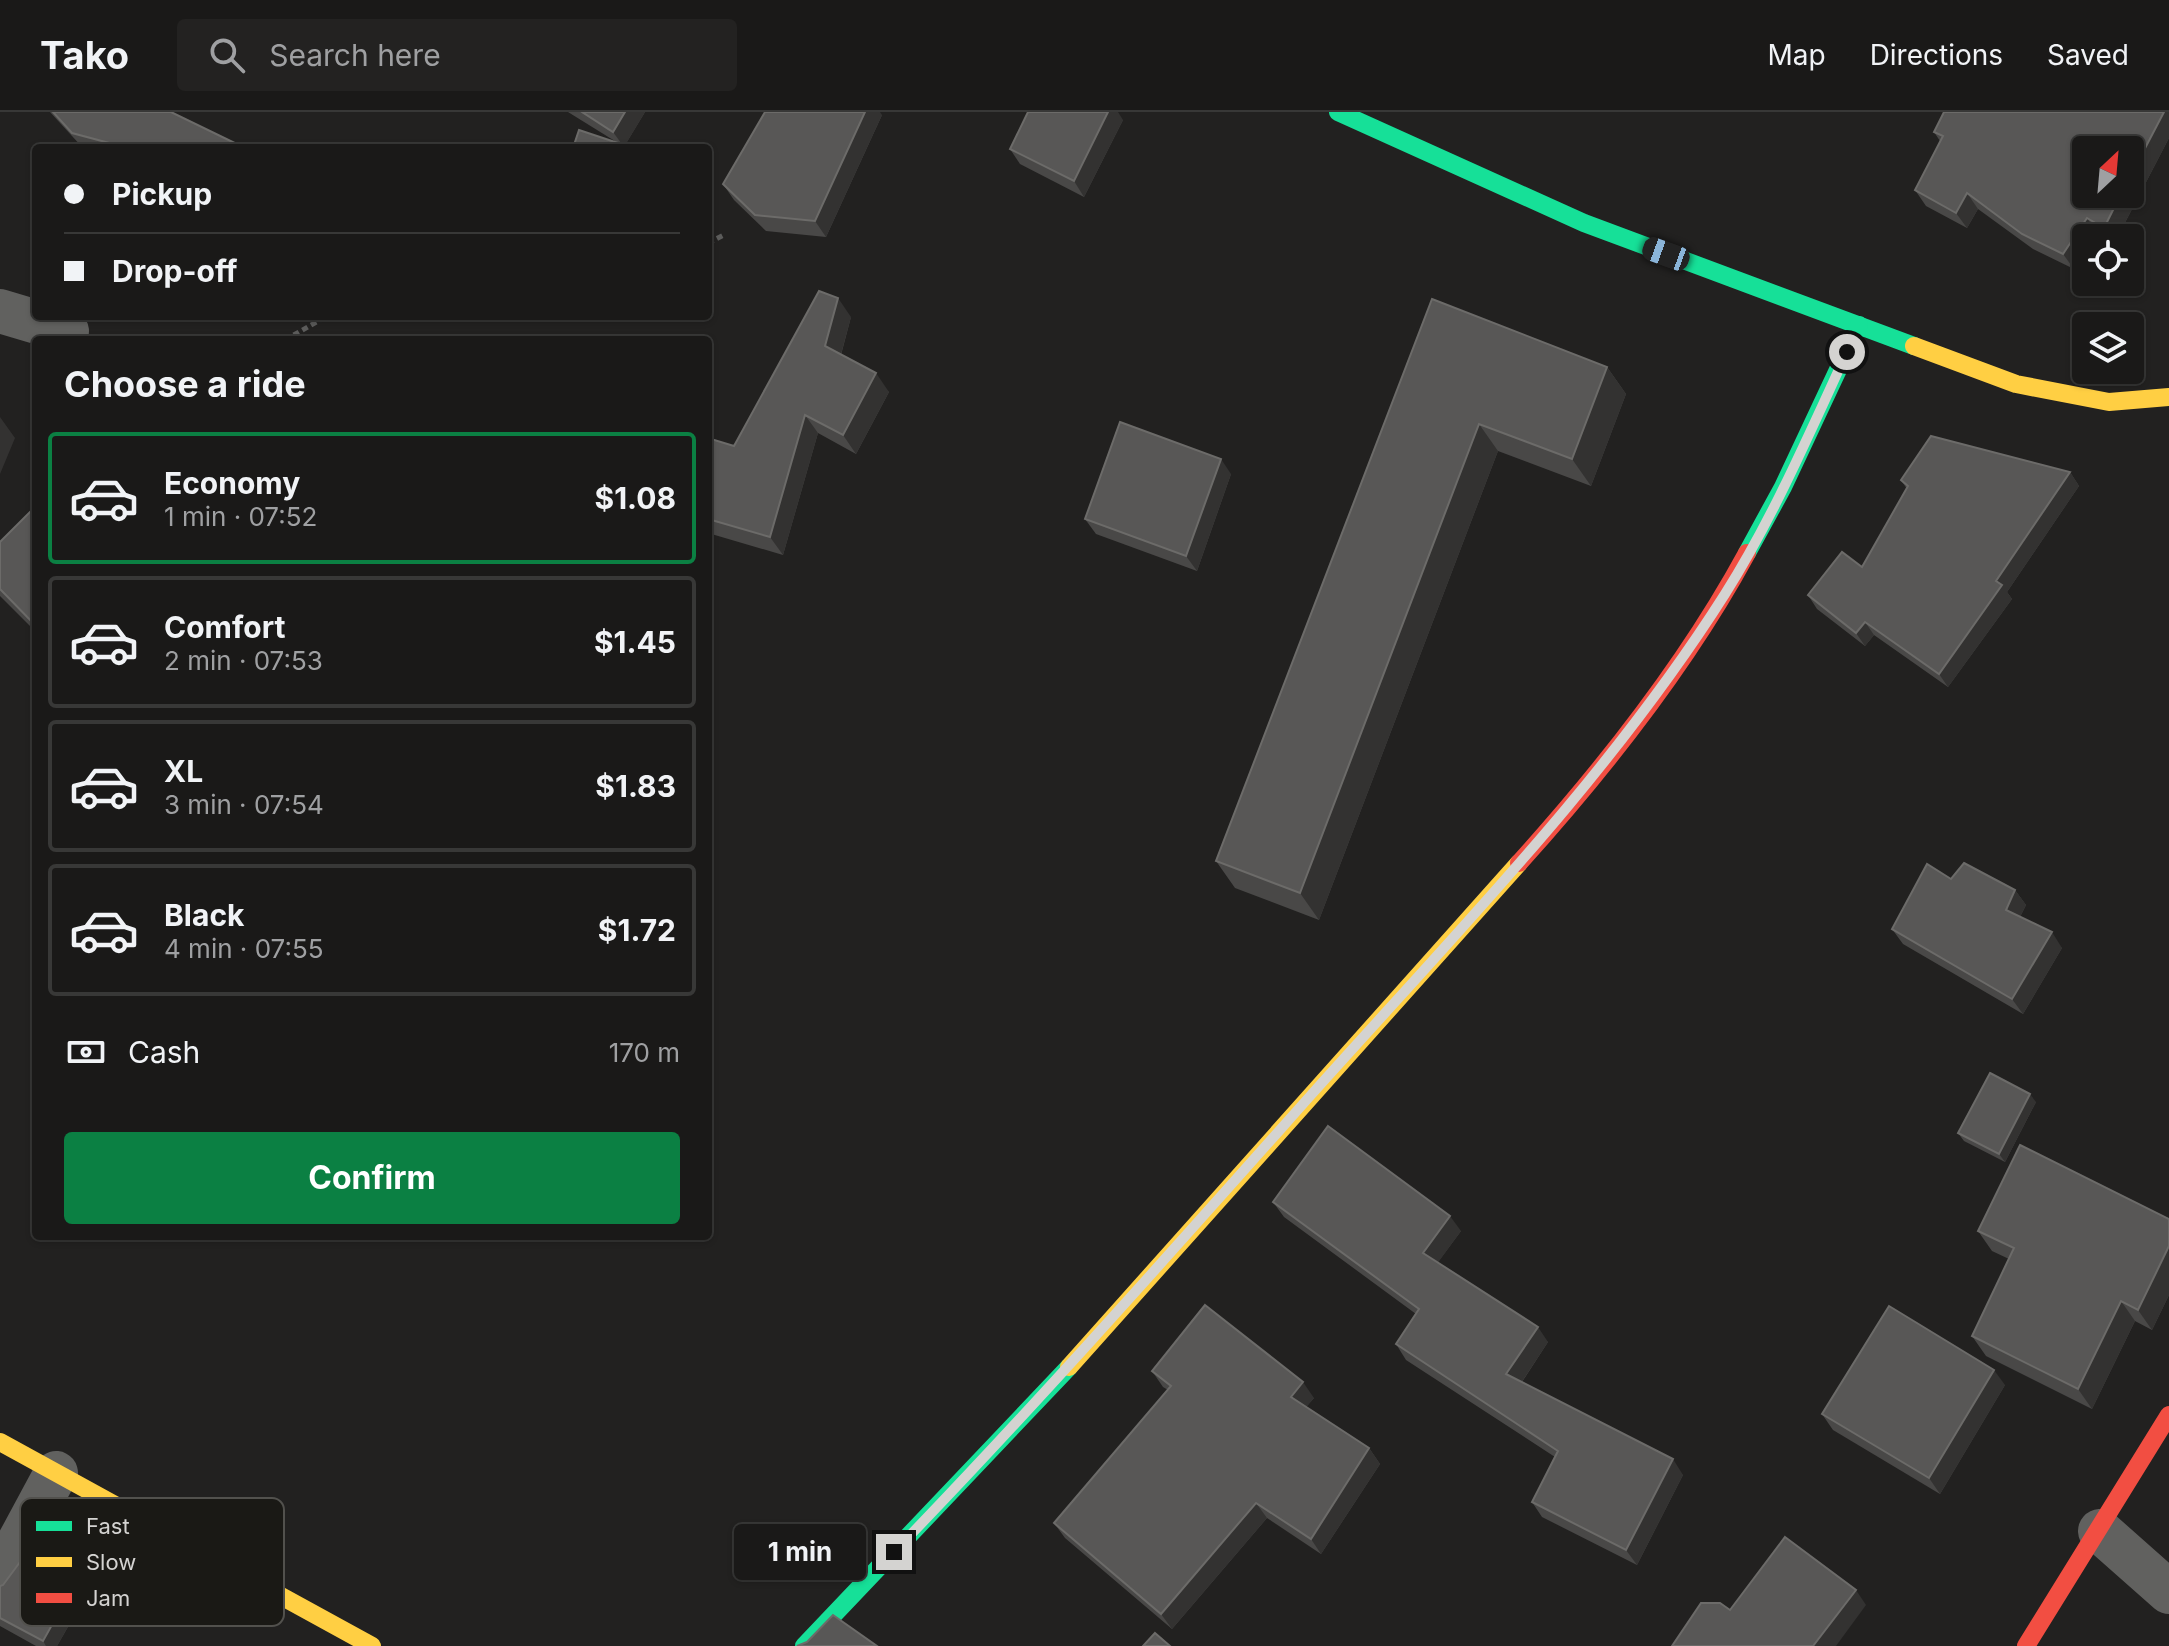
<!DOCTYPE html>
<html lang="en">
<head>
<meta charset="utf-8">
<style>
  body { margin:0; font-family:Inter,sans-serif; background:#232221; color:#f1f3f6; height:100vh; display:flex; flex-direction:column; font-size:30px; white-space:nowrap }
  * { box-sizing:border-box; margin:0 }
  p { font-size:26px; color:#9fa0a2 }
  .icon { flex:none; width:44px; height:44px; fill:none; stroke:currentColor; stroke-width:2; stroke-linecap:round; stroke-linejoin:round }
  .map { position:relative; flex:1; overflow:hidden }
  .side { position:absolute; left:32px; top:224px; width:680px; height:904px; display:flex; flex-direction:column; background:#1a1918; border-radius:8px; box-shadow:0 2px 6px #0004,0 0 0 2px #383837 }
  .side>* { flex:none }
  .banner { position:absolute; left:32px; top:32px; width:680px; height:176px; border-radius:8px; box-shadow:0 2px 6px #0004,0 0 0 2px #383837; display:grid; align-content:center; height:176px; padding:0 32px; background:#1a1918 }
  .needle { width:52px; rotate:26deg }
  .tools { position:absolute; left:2072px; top:24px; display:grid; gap:16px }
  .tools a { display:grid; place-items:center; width:72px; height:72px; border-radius:8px; background:#1a1918; box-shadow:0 2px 6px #0004,0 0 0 2px #383837; font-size:40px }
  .end { position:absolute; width:36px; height:36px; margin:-18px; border:10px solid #d4d3d1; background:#111; box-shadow:0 0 0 4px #111 }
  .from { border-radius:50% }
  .bubble { position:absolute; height:56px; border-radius:8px; background:#1a1918; box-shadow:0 2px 6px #0004,0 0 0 2px #383837; font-size:26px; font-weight:700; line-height:56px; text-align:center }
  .car { position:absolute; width:24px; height:48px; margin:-24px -12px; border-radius:10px; box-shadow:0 0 6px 2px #0007; background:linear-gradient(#222 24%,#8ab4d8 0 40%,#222 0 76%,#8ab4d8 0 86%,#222 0) }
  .banner b { display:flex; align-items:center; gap:28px; height:76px; font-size:30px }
  .banner b+b { border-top:2px solid #383837 }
  .banner i { width:20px; height:20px; background:#f1f3f6 }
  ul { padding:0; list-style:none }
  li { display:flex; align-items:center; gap:24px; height:132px; margin:0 16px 12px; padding:0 16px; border:4px solid #383837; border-radius:8px }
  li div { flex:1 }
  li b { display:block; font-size:30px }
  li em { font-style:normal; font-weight:700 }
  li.active { border-color:#0b8043 }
  li>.icon { width:72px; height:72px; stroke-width:1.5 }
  h2 { padding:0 32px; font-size:36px; line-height:96px }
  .pay { display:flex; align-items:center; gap:20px; height:88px; padding:0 32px; font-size:30px }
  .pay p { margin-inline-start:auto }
  .cta { display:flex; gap:16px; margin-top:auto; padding:16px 32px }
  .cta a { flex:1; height:92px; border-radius:8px; background:#0b8043; color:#fff; font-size:32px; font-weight:700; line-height:92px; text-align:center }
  header { display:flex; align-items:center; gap:48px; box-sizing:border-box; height:112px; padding:0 40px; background:#1a1918; border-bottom:2px solid #383837 }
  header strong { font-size:38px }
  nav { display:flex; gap:44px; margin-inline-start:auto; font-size:28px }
  .search { width:560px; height:72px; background:#232221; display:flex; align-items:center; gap:20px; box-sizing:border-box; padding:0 28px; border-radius:8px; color:#9fa0a2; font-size:30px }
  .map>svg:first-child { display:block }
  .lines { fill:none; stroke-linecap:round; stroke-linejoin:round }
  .path { stroke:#5c5c5b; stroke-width:5; stroke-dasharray:6 4; stroke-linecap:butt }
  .street { stroke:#61615f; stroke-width:44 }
  .fast { stroke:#16e098; stroke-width:18 }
  .slow { stroke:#ffcf43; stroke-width:18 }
  .jam { stroke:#f24e42; stroke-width:18 }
  .wall { fill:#494847 }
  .shaded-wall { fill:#333231 }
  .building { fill:#585756; stroke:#6c6b69; stroke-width:2 }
  .route { stroke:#d4d3d1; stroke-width:10 }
  .key { fill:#1a1915; stroke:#52514d; stroke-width:2 }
  .key-label { font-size:22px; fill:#d4d3d1 }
</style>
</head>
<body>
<header>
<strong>Tako</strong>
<div class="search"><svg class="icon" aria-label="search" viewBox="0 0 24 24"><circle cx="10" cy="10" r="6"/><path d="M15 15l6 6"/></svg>Search here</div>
<nav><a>Map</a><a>Directions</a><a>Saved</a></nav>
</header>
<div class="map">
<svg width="2169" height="1534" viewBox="0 0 2169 1534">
  <rect width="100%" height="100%" fill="#222120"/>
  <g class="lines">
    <!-- path -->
    <g class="path">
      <path d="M708,131l16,-8"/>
      <path d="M285,228l42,-24"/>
    </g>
    <!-- street -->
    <g class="street">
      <path d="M0,199l67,20"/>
      <path d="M2100,1419l69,61"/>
      <path d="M0,1465l56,-104"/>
    </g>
    <!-- fast -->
    <g class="fast">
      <path d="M1338,0l246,111 330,123"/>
      <path d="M1747,441l36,-66 76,-162"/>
      <path d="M804,1534l265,-279"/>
    </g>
    <!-- slow -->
    <g class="slow">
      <path d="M1914,234l102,38 93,18 60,-5"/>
      <path d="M1069,1255l450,-504"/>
      <path d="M0,1330l372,204"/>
    </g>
    <!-- jam -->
    <g class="jam">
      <path d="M1519,751c83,-92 169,-201 228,-310"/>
      <path d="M2026,1534l143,-231"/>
    </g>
  </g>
  <!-- wall -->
  <g class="wall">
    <path d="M50,0h121l74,36h-162z"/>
    <path d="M568,0h77l-20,33 -7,-2z"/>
    <path d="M2169,0v26l-52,100h-12l-7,-4 -3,4h-9l-12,31 -41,-20 -55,-40 -11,19 -41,-22 -11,-16 25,-49 -6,-9z"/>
    <path d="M882,3l-56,122 -60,-6 -32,-31 -11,-16z"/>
    <path d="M1123,8l-39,77 -64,-33 -10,-15z"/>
    <path d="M1432,187l175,68 19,27 -35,92 -93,-35 -179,469 -84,-32 -19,-27z"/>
    <path d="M851,205l-10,38 48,37 -33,62 -38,-21 -35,122 -75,-22v-95l26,8z"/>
    <path d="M2070,360l9,14 -72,106 5,7 -64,88 -74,-52 -9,11 -48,-37 -9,-14 54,-28 45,-78 -6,-9z"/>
    <path d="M1231,362l-34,97 -101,-37 -11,-15z"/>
    <path d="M36,394v126l-36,-36v-54z"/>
    <path d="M1951,767l64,11 11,15 -6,12 42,31 -39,66 -120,-70 -11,-15z"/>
    <path d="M2036,990l-31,60 -41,-21 -6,-8z"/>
    <path d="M1273,1090l188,29 -23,31 110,80 -26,40 161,93 -46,90 -95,-48 -10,-15 23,-45 -149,-97 -10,-16 20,-30 -132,-97z"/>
    <path d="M2169,1107v76l-17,35 -17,-9 -43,88 -106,-53 -14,-20 37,-77 -17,-8 -14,-20z"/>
    <path d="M1152,1259l162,27 -8,9 63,41 11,16 -59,90 -54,-36 -95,111 -107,-91 -11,-15 114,-133 -5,-3z"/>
    <path d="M2005,1273l-65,109 -107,-64 -11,-16z"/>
    <path d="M0,1474l81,18 -24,42h-21l-36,-20z"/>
  </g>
  <!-- shaded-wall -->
  <g class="shaded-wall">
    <path d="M625,0h20l-21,35 -11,-15z"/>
    <path d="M865,0h15l2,3 -56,122 -11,-16z"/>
    <path d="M1108,0h10l5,8 -39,77 -10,-16z"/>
    <path d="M2164,0h5v26l-52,100h-6l-7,-10 17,-34h9v-17z"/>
    <path d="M1967,81l11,16 -11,19 -11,-15z"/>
    <path d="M2087,106l11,16 -3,4h-9v13l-12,18 -11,-15z"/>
    <path d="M838,186l13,19 -13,48 -13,-19z"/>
    <path d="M1607,255l19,27 -35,92 -19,-27z"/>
    <path d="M876,261l13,19 -33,62 -13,-19z"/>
    <path d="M805,303l13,18 -35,122 -13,-18z"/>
    <path d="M0,305l15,21 -15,36z"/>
    <path d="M1479,312l19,27 -179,469 -19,-27z"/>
    <path d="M1221,347l10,15 -34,97 -11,-15z"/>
    <path d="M2070,360l9,14 -72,106 5,7 -64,88 -9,-13 57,-93z"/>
    <path d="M1865,510l9,13 -9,11 -9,-13z"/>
    <path d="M2015,778l11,15 -10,20 -10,-15z"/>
    <path d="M2052,820l10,16 -39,66 -11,-15z"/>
    <path d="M2030,982l6,8 -31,60 -6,-8z"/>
    <path d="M1450,1104l11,15 -27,37 -11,-15z"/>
    <path d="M2169,1134v49l-17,35 -14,-20z"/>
    <path d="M2121,1189l14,20 -43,88 -14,-20z"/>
    <path d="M1538,1215l10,15 -31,47 -11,-15z"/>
    <path d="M1994,1258l11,15 -65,109 -11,-16z"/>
    <path d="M1303,1270l11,16 -12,14 -11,-15z"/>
    <path d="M1369,1336l11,16 -59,90 -10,-15z"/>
    <path d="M1673,1347l10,16 -46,90 -11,-15z"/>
    <path d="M1256,1391l11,15 -95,111 -11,-15z"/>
    <path d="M1856,1478l10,15 -30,41h-23z"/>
    <path d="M71,1479l10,13 -24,42h-11l-3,-5z"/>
  </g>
  <!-- building -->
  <g class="building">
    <path d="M53,0h118l74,36h-117l-56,-15z"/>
    <path d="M582,0h43l-12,20z"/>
    <path d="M765,0h100l-50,109 -60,-6 -32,-31z"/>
    <path d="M1028,0h80l-34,69 -64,-32z"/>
    <path d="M1944,0h220l-34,65v-27h-44v44h35l-17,34 -17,-10 -24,36 -41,-20 -55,-41 -11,20 -41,-23 28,-54 -9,-4z"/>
    <path d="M579,18l54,18h-60z"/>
    <path d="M819,179l19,7 -13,48 51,27 -33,62 -38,-20 -35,122 -62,-18v-81l26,8z"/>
    <path d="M1432,187l175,68 -35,92 -93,-35 -179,469 -84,-32z"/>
    <path d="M1120,310l101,37 -35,97 -101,-37z"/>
    <path d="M1931,324l139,36 -74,109 6,4 -63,89 -74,-52 -9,11 -48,-38 34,-43 20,15 46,-81 -7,-6z"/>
    <path d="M36,394v120l-36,-37v-47z"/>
    <path d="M1964,751l51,27 -9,20 46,22 -40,67 -120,-70 35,-65 24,15z"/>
    <path d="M1990,961l40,21 -31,60 -41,-21z"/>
    <path d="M1328,1014l122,90 -27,37 115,74 -32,47 167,85 -47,91 -94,-48 26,-51 -162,-107 23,-35 -146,-107z"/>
    <path d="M2020,1033l149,74v27l-31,64 -17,-9 -43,88 -106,-53 42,-88 -36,-17z"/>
    <path d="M1205,1193l98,77 -12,15 78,51 -58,91 -55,-36 -95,111 -107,-91 117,-137 -19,-15z"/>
    <path d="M1889,1194l105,64 -65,108 -107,-64z"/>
    <path d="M1785,1425l71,53 -43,56h-141l29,-43h19l10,7z"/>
    <path d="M20,1450l51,29 -28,50 -43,-23v-32l3,-1z"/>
    <path d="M833,1503l44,31h-80l10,-4z"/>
    <path d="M1155,1521l15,13h-27z"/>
  </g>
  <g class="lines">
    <!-- route -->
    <path class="route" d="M894,1440c143,-148 280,-303 417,-457 144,-161 298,-318 414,-501 48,-76 84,-160 122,-242"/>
  </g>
  <!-- legend -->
  <rect x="20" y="1386" width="264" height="128" rx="12" class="key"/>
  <rect x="36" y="1409" width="36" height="10" fill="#16e098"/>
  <rect x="36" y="1445" width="36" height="10" fill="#ffcf43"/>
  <rect x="36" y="1481" width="36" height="10" fill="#f24e42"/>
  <g class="key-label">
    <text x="86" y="1422">Fast</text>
    <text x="86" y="1458">Slow</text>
    <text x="86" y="1494">Jam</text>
  </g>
</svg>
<div class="tools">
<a><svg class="needle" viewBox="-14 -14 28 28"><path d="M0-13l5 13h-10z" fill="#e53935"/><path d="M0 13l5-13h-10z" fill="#9fa0a2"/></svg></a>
<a><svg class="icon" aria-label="locate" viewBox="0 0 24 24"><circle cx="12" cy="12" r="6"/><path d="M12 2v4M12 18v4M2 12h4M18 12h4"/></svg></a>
<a><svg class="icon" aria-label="layers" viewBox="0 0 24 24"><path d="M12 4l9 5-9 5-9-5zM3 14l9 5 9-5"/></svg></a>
</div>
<i class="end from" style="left:1847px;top:240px"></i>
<i class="end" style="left:894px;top:1440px"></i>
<div class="bubble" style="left:734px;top:1412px;width:132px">1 min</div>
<i class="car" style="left:1666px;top:142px;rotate:290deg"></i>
<div class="banner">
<b><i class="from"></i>Pickup</b>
<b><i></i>Drop-off</b>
</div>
<section class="side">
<h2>Choose a ride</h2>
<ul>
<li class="active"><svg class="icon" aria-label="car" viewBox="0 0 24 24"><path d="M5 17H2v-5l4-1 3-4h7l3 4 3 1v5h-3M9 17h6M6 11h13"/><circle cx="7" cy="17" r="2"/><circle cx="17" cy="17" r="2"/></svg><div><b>Economy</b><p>1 min · 07:52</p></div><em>$1.08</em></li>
<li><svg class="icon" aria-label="car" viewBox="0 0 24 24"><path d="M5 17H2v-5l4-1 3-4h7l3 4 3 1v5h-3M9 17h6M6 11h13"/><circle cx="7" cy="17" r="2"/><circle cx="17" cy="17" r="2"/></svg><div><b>Comfort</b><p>2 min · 07:53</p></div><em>$1.45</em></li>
<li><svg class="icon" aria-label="car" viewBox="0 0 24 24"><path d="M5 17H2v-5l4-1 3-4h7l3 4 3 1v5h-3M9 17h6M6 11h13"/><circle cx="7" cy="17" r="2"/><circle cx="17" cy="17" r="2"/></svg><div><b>XL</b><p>3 min · 07:54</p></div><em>$1.83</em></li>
<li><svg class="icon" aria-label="car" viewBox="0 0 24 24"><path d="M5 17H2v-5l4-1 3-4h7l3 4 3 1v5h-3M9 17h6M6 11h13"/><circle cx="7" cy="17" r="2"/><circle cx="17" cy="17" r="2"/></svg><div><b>Black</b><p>4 min · 07:55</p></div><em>$1.72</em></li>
</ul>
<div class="pay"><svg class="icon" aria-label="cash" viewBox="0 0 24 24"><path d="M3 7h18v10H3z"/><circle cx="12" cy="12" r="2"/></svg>Cash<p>170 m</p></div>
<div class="cta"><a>Confirm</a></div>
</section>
</div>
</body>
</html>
